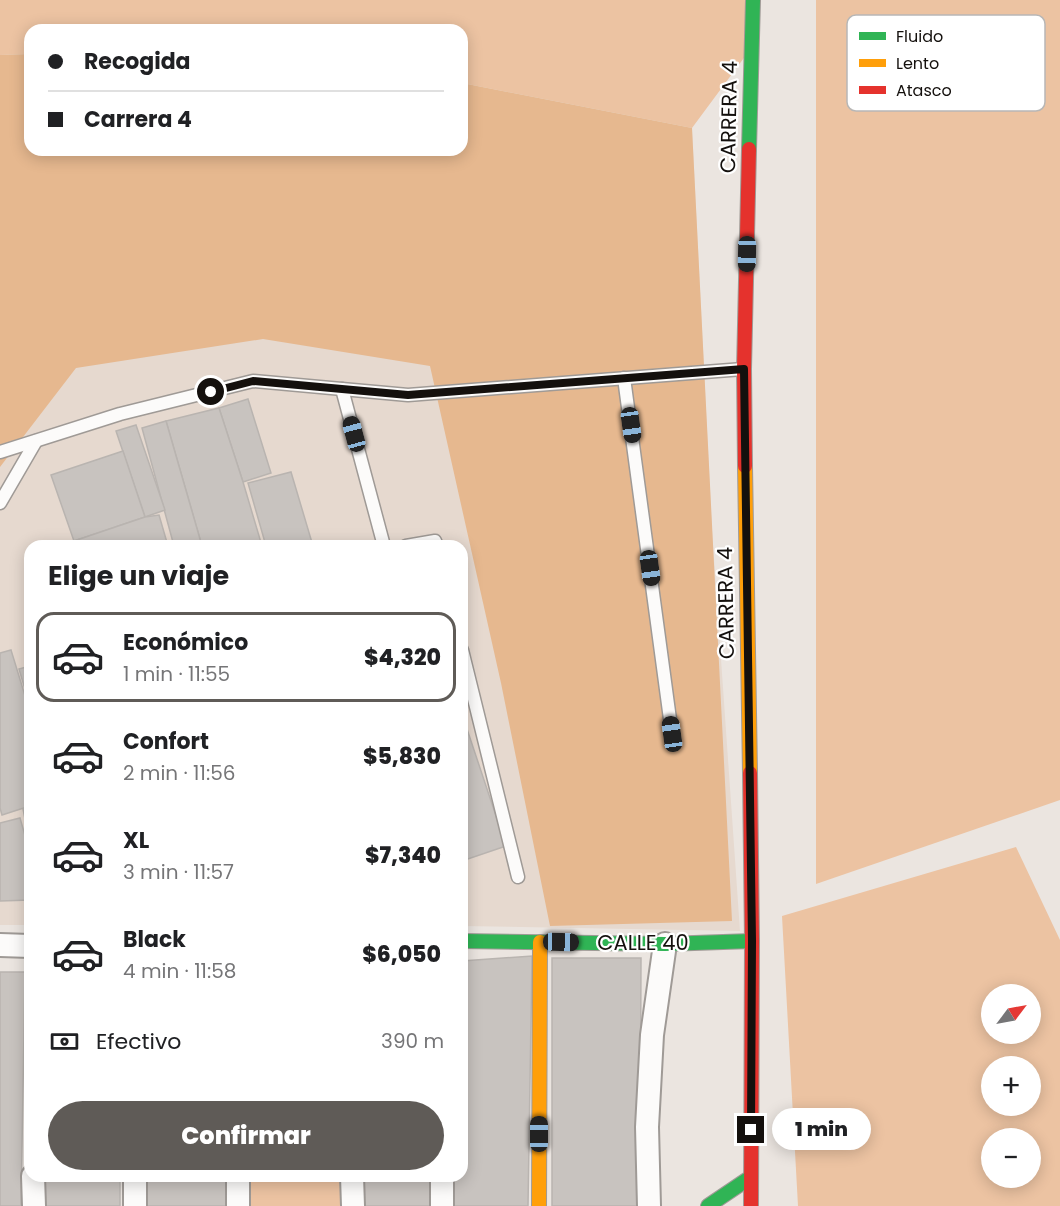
<!DOCTYPE html>
<html lang="es">
<head>
<meta charset="utf-8">
<style>
  body { margin:0; font-family:Poppins,sans-serif; background:#f2f2f2; color:#202124; height:100vh; display:flex; flex-direction:column; font-size:22px; white-space:nowrap }
  * { box-sizing:border-box; margin:0 }
  p { font-size:20px; color:#757577 }
  .icon { flex:none; width:33px; height:33px; fill:none; stroke:currentColor; stroke-width:2; stroke-linecap:round; stroke-linejoin:round }
  .map { position:relative; flex:1; overflow:hidden }
  .side { position:absolute; left:24px; top:540px; width:444px; height:642px; display:flex; flex-direction:column; background:#fff; border-radius:18px; box-shadow:0 3px 15px #0003 }
  .side>* { flex:none }
  .guide { position:absolute; left:24px; top:24px; width:444px; height:132px; border-radius:18px; box-shadow:0 3px 15px #0003; display:grid; align-content:center; height:132px; padding:0 24px; background:#fff }
  .needle { width:39px; rotate:58deg }
  .buttons { position:absolute; left:981px; top:984px; display:grid; gap:12px }
  .buttons a { display:grid; place-items:center; width:60px; height:60px; border-radius:50%; background:#fff; box-shadow:0 3px 15px #0003; font-size:30px }
  .end { position:absolute; width:27px; height:27px; margin:-14px; border:8px solid #14100d; background:#fff; box-shadow:0 0 0 3px #fff }
  .from { border-radius:50% }
  .bubble { position:absolute; height:42px; border-radius:21px; background:#fff; box-shadow:0 3px 15px #0003; font-size:20px; font-weight:800; line-height:42px; text-align:center }
  .car { position:absolute; width:18px; height:36px; margin:-18px -9px; border-radius:8px; box-shadow:0 0 4px 2px #0007; background:linear-gradient(#222 24%,#8ab4d8 0 40%,#222 0 76%,#8ab4d8 0 86%,#222 0) }
  .guide b { display:flex; align-items:center; gap:21px; height:57px; font-size:22px }
  .guide b+b { border-top:2px solid #e0e0e0 }
  .guide i { width:15px; height:15px; background:#202124 }
  ul { padding:0; list-style:none }
  li { display:flex; align-items:center; gap:18px; height:90px; margin:0 12px 9px; padding:0 12px; border:3px solid transparent; border-radius:18px }
  li div { flex:1 }
  li b { display:block; font-size:22px }
  li em { font-style:normal; font-weight:800 }
  li.active { border-color:#5f5b57 }
  li>.icon { width:54px; height:54px; stroke-width:1.5 }
  h2 { padding:0 24px; font-size:27px; line-height:72px }
  .pay { display:flex; align-items:center; gap:15px; height:66px; padding:0 24px; font-size:22px }
  .pay p { margin-inline-start:auto }
  .primary-button { display:flex; gap:12px; margin-top:auto; padding:12px 24px }
  .primary-button a { flex:1; height:69px; border-radius:36px; background:#5f5b57; color:#fff; font-size:24px; font-weight:800; line-height:69px; text-align:center }
  .map>svg:first-child { display:block }
  .built { fill:#e6d9cf }
  .green { fill:#ecc3a2; fill-rule:evenodd }
  .forest { fill:#e6b88f }
  .building { fill:#c8c3bf; stroke:#b9b4b0; stroke-width:1.5 }
  .lines { fill:none; stroke-linecap:round; stroke-linejoin:round }
  .lane-casing { stroke:#9f9a96; stroke-width:15 }
  .street-casing { stroke:#9f9a96; stroke-width:26 }
  .fast-casing { stroke:#9f9a96; stroke-width:16 }
  .slow-casing { stroke:#9f9a96; stroke-width:16 }
  .jam-casing { stroke:#9f9a96; stroke-width:16 }
  .lane { stroke:#fcfbfa; stroke-width:12 }
  .street { stroke:#fcfbfa; stroke-width:22 }
  .fast { stroke:#30b455; stroke-width:14 }
  .slow { stroke:#ff9f0a; stroke-width:14 }
  .jam { stroke:#e5322d; stroke-width:14 }
  .route { stroke:#14100d; stroke-width:8 }
  .labels { text-anchor:middle; stroke-width:4.5; stroke-linejoin:round; paint-order:stroke }
  .street-label { font-size:21px; fill:#14100d; stroke:#fff }
  .key { fill:#fff; stroke:#b8b7b6; stroke-width:1.5 }
  .key-label { font-size:16px; fill:#14100d }
</style>
</head>
<body>
<div class="map">
<svg width="1060" height="1206" viewBox="0 0 1060 1206">
  <rect width="100%" height="100%" fill="#ebe5e0"/>
  <!-- built -->
  <path class="built" d="M30,54v96h432v-67l230,45 20,402 28,401 -278,-5v-380h-432v379h-30v-870z"/>
  <!-- green -->
  <g class="green">
    <path d="M0,0h751l1,47 -60,81 -230,-45v-53h-432v24l-30,1z"/>
    <path d="M816,0h244v800l-244,84z"/>
    <path d="M1016,847l44,93v266h-262l-16,-290zM1030,994v40h-38v-40zM992,1066h38v40h-38zM992,1138h38v40h-38z"/>
    <path d="M238,1176h110l2,30h-112z"/>
  </g>
  <!-- forest -->
  <path class="forest" d="M30,54v96h432v-67l230,45 40,793 -182,5 -49,-243 -71,-317 -167,-27 -187,29 -76,99v-412z"/>
  <!-- building -->
  <g class="building">
    <path d="M248,399l23,74 -28,9 -24,-74z"/>
    <path d="M219,408l24,74 19,64h-60l-36,-125z"/>
    <path d="M166,421l36,125h-28l-32,-118z"/>
    <path d="M136,425l29,85 -20,7 -29,-86z"/>
    <path d="M123,451l22,66 -71,24 -23,-66z"/>
    <path d="M291,472l22,74h-47l-18,-63z"/>
    <path d="M159,515l9,31h-100l-1,-5h7l71,-24z"/>
    <path d="M11,650l19,62v94l-28,9 -2,-7v-155z"/>
    <path d="M30,666v40l-11,-37z"/>
    <path d="M462,714l44,132 -44,15z"/>
    <path d="M30,807v27h-2l-5,-25z"/>
    <path d="M20,818l10,35v47l-30,1v-78z"/>
    <path d="M532,956l-4,250h-75l-1,-30h10v-215z"/>
    <path d="M552,958h89l-1,248h-88z"/>
    <path d="M0,972h25l-4,234h-21z"/>
    <rect x="44" y="1176" width="76" height="30"/>
    <rect x="147" y="1176" width="84" height="30"/>
    <path d="M361,1176h74v30h-73z"/>
  </g>
  <g class="lines">
    <defs>
      <g id="lane">
        <path d="M624,378l48,356"/>
        <path d="M342,389l42,157"/>
        <path d="M0,452l120,-38 133,-33 155,14 335,-26"/>
        <path d="M0,503l36,-62"/>
        <path d="M406,546l29,-5 2,5"/>
        <path d="M462,650l56,227"/>
      </g>
      <g id="street">
        <path d="M0,945l30,1"/>
        <path d="M33,1176l1,30"/>
        <path d="M135,1176v30"/>
        <path d="M238,1176v30"/>
        <path d="M352,1176l1,30"/>
        <path d="M442,1176v30"/>
        <path d="M649,1206l-2,-79 5,-92 13,-91"/>
      </g>
      <g id="fast">
        <path d="M749,149l4,-149"/>
        <path d="M462,941l203,3 87,-3"/>
        <path d="M708,1206l43,-29"/>
      </g>
      <g id="slow">
        <path d="M745,466l5,307"/>
        <path d="M539,1206l1,-264"/>
      </g>
      <g id="jam">
        <path d="M745,466l-1,-97 5,-220"/>
        <path d="M750,773l2,168 -1,265"/>
      </g>
    </defs>
    <!-- lane casing -->
    <use href="#lane" class="lane-casing"/>
    <!-- street casing -->
    <use href="#street" class="street-casing"/>
    <!-- fast casing -->
    <use href="#fast" class="fast-casing"/>
    <!-- slow casing -->
    <use href="#slow" class="slow-casing"/>
    <!-- jam casing -->
    <use href="#jam" class="jam-casing"/>
    <!-- lane -->
    <use href="#lane" class="lane"/>
    <!-- street -->
    <use href="#street" class="street"/>
    <!-- fast -->
    <use href="#fast" class="fast"/>
    <!-- slow -->
    <use href="#slow" class="slow"/>
    <!-- jam -->
    <use href="#jam" class="jam"/>
  </g>
  <g class="lines">
    <!-- route -->
    <path class="route" d="M211,392l42,-11 155,14 336,-26 8,572 -1,189"/>
  </g>
  <g class="labels">
    <!-- street labels -->
    <g class="street-label">
      <text transform="translate(729 117) rotate(-89)" y="7">CARRERA 4</text>
      <text transform="translate(726 603) rotate(-91)" y="7">CARRERA 4</text>
      <text x="643" y="950">CALLE 40</text>
    </g>
  </g>
  <!-- legend -->
  <rect x="847" y="15" width="198" height="96" rx="9" class="key"/>
  <rect x="859" y="32" width="27" height="8" fill="#30b455"/>
  <rect x="859" y="59" width="27" height="8" fill="#ff9f0a"/>
  <rect x="859" y="86" width="27" height="8" fill="#e5322d"/>
  <g class="key-label">
    <text x="896" y="42">Fluido</text>
    <text x="896" y="69">Lento</text>
    <text x="896" y="96">Atasco</text>
  </g>
</svg>
<div class="buttons">
<a><svg class="needle" viewBox="-14 -14 28 28"><path d="M0-13l5 13h-10z" fill="#e53935"/><path d="M0 13l5-13h-10z" fill="#757577"/></svg></a>
<a>+</a>
<a>−</a>
</div>
<i class="end from" style="left:211px;top:392px"></i>
<i class="end" style="left:751px;top:1130px"></i>
<div class="bubble" style="left:772px;top:1108px;width:99px">1 min</div>
<i class="car" style="left:747px;top:254px;rotate:181deg"></i>
<i class="car" style="left:631px;top:425px;rotate:172deg"></i>
<i class="car" style="left:354px;top:434px;rotate:345deg"></i>
<i class="car" style="left:650px;top:568px;rotate:172deg"></i>
<i class="car" style="left:672px;top:734px;rotate:352deg"></i>
<i class="car" style="left:561px;top:942px;rotate:91deg"></i>
<i class="car" style="left:539px;top:1134px;rotate:0deg"></i>
<div class="guide">
<b><i class="from"></i>Recogida</b>
<b><i></i>Carrera 4</b>
</div>
<section class="side">
<h2>Elige un viaje</h2>
<ul>
<li class="active"><svg class="icon" aria-label="car" viewBox="0 0 24 24"><path d="M5 17H2v-5l4-1 3-4h7l3 4 3 1v5h-3M9 17h6M6 11h13"/><circle cx="7" cy="17" r="2"/><circle cx="17" cy="17" r="2"/></svg><div><b>Económico</b><p>1 min · 11:55</p></div><em>$4,320</em></li>
<li><svg class="icon" aria-label="car" viewBox="0 0 24 24"><path d="M5 17H2v-5l4-1 3-4h7l3 4 3 1v5h-3M9 17h6M6 11h13"/><circle cx="7" cy="17" r="2"/><circle cx="17" cy="17" r="2"/></svg><div><b>Confort</b><p>2 min · 11:56</p></div><em>$5,830</em></li>
<li><svg class="icon" aria-label="car" viewBox="0 0 24 24"><path d="M5 17H2v-5l4-1 3-4h7l3 4 3 1v5h-3M9 17h6M6 11h13"/><circle cx="7" cy="17" r="2"/><circle cx="17" cy="17" r="2"/></svg><div><b>XL</b><p>3 min · 11:57</p></div><em>$7,340</em></li>
<li><svg class="icon" aria-label="car" viewBox="0 0 24 24"><path d="M5 17H2v-5l4-1 3-4h7l3 4 3 1v5h-3M9 17h6M6 11h13"/><circle cx="7" cy="17" r="2"/><circle cx="17" cy="17" r="2"/></svg><div><b>Black</b><p>4 min · 11:58</p></div><em>$6,050</em></li>
</ul>
<div class="pay"><svg class="icon" aria-label="cash" viewBox="0 0 24 24"><path d="M3 7h18v10H3z"/><circle cx="12" cy="12" r="2"/></svg>Efectivo<p>390 m</p></div>
<div class="primary-button"><a>Confirmar</a></div>
</section>
</div>
</body>
</html>
